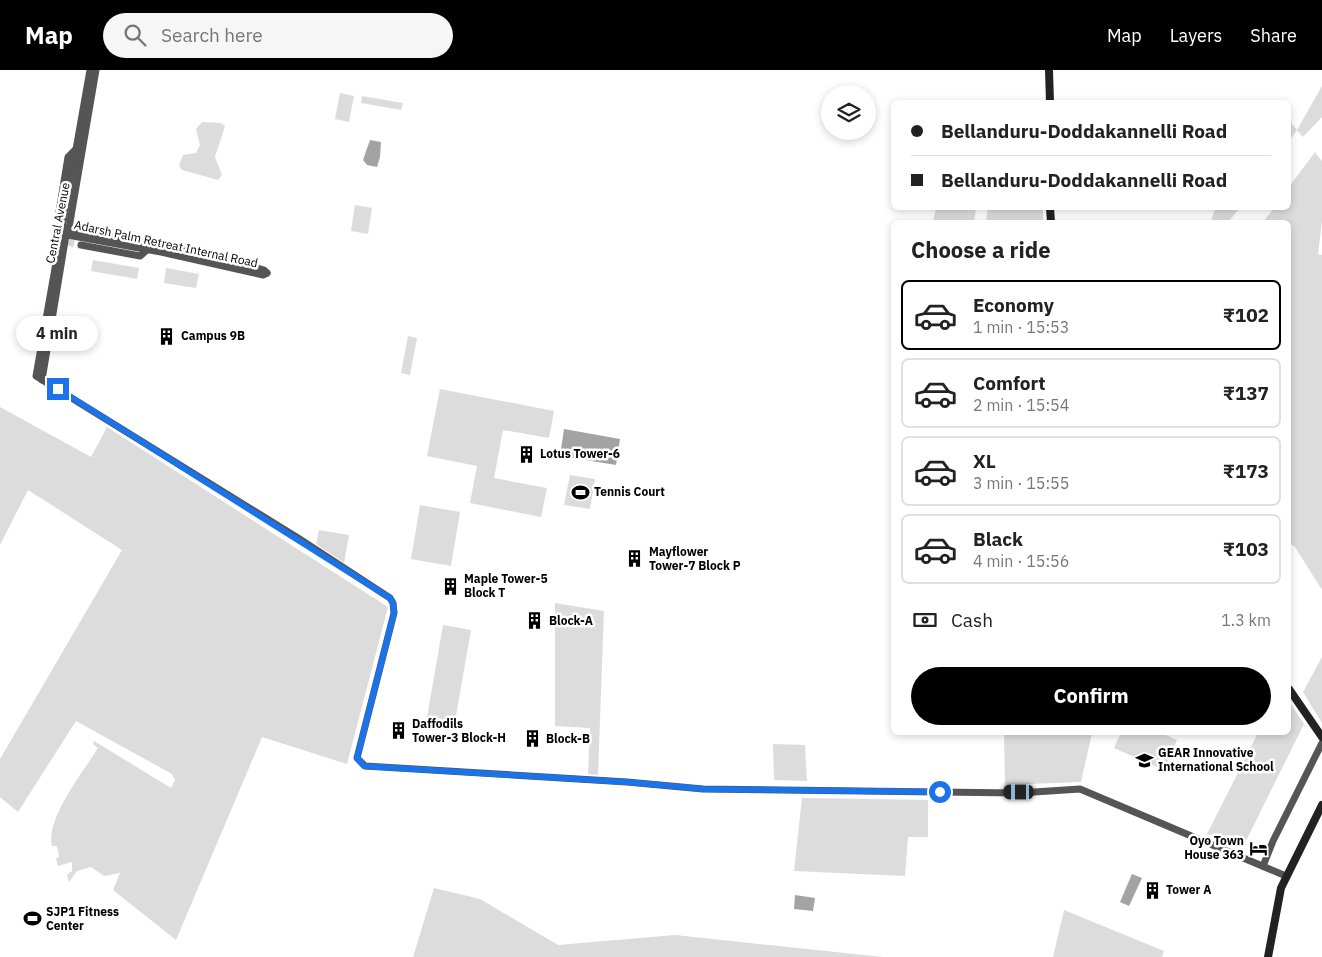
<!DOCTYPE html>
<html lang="en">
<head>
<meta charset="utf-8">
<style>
  body { margin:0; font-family:"IBM Plex Sans",sans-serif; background:#f6f6f6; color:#222; height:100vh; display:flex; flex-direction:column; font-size:19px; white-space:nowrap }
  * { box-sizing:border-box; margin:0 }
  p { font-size:16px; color:#767676 }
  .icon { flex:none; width:28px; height:28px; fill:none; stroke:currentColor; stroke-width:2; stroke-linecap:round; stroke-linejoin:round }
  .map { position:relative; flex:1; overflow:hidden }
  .sheet { position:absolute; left:891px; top:150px; width:400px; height:515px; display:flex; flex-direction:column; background:#fff; border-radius:8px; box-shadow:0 2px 8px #0003 }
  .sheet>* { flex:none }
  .guide { position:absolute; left:891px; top:30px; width:400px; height:110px; border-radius:8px; box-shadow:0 2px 8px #0003; display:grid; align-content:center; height:110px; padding:0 20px; background:#fff }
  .fabs { position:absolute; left:821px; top:15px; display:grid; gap:10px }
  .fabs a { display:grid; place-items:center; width:55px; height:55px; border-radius:50%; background:#fff; box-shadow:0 2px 8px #0003; font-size:25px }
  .end { position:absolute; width:22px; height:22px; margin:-11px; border:6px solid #1a73e8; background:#fff; box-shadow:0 0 0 2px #fff }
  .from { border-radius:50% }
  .bubble { position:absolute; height:35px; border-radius:18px; background:#fff; box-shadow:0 2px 8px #0003; font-size:16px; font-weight:800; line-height:35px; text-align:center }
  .car { position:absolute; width:15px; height:30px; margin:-15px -8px; border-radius:6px; box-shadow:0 0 4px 1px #0007; background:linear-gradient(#222 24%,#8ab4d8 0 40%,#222 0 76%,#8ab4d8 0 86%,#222 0) }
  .guide b { display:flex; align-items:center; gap:18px; height:48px; font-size:19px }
  .guide b+b { border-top:1px solid #e0e0e0 }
  .guide i { width:12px; height:12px; background:#222 }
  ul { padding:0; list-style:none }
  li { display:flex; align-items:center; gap:15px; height:70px; margin:0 10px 8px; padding:0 10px; border:2px solid #e0e0e0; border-radius:8px }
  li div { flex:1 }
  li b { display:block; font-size:19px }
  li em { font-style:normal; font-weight:800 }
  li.current { border-color:#000 }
  li>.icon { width:45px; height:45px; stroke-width:1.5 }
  h2 { padding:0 20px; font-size:22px; line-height:60px }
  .pay { display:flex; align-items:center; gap:12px; height:55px; padding:0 20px; font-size:19px }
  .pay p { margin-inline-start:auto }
  .primary-button { display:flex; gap:10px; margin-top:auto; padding:10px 20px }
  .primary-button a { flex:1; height:58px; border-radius:30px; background:#000; color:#fff; font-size:20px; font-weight:800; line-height:58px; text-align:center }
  header { display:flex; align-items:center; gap:30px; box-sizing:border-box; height:70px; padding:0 25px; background:#000; color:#fff }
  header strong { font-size:24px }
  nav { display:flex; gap:28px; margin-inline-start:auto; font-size:18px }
  .search { width:350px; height:45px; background:#f6f6f6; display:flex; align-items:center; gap:12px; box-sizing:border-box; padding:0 18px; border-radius:28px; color:#767676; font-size:19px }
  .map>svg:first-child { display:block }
  .green { fill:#dcdcdc }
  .water { fill:#a3a3a3 }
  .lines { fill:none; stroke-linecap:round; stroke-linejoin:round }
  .tertiary-tunnel { stroke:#d9d9d9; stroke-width:7; stroke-dasharray:7 3.5; stroke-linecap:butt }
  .tertiary { stroke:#555; stroke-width:7 }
  .secondary { stroke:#222; stroke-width:8 }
  .route { stroke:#1a73e8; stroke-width:6 }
  .labels { text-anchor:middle; stroke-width:5; stroke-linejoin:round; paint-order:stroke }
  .street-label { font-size:12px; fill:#000; stroke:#fff }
  .poi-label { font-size:12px; font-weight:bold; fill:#000; stroke:#fff; text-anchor:start }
</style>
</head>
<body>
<header>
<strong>Map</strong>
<div class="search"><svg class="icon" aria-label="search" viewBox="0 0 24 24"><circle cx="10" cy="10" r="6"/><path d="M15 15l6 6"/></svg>Search here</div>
<nav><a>Map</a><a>Layers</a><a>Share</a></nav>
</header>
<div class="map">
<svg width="1322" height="887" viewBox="0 0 1322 887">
  <rect width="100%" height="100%" fill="#fff"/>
  <!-- green -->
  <g class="green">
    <path d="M1322,16v31l-19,20 -6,-7 -8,11v-21l8,10z"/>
    <path d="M340,23l14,3 -5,26 -14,-3z"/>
    <path d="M362,26l41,7 -2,7 -40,-7z"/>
    <path d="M202,52l19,1 4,3 -10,31 7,18 -4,5 -36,-10 -3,-5 4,-10 13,-2 4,-8 -4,-16z"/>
    <path d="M1315,82l7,9v61l-4,32 4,1v335l-27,-43 -6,-4v-321h-26l11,-14h15v-21z"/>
    <path d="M355,135l17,3 -4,26 -17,-3z"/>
    <path d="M936,138h40l-2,14h-41z"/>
    <path d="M988,138h55v14h-57z"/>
    <path d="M1215,138h25l-12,14h-17z"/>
    <path d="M93,190l46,8 -2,11 -46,-8z"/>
    <path d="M166,198l33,6 -3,14 -32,-5z"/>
    <path d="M408,266l9,2 -7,37 -9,-2z"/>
    <path d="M440,319l114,22 -5,27 -46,-8 -9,48 53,10 -6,29 -71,-14 7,-37 -50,-10z"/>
    <path d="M0,337l91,50 16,-30 281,180 -41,157 -85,-27 -86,203 -63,-50 7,-17 -16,3 -13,-9 -14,4 -8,11 -2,-7 5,-4v-9l-14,4 -2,-8 3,-1 -2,-11h-5c-7,-27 32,-75 46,-98l-5,-4 1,-3 77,47 4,-8 -3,-6 -96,-53 -58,91 -18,-15v-38l122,-209 -94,-60 -28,55z"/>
    <path d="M570,405l25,4 -5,30 -26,-4z"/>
    <path d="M420,435l40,7 -9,54 -40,-7z"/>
    <path d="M319,460l30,5 -5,28 -28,-19z"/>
    <path d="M555,533l49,8 -6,164 -10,-1 2,-46 -35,-2z"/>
    <path d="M443,555l28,5 -17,97 -28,-4z"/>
    <path d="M1322,587v66l-19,-31z"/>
    <path d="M1289,631l15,23 -61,123 -36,-13 51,-101 31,-1z"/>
    <path d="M1004,663h88l-11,49 -76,3z"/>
    <path d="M1121,663h40l16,7 -13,30 -50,-22z"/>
    <path d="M773,674l32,1 2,36 -33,-1z"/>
    <path d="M802,728l126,2v37h-20l-3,39 -111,-5z"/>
    <path d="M434,818l46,11 78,46 117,-10 208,22h-470z"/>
    <path d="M1064,840l100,41 -2,6h-109z"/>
  </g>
  <!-- water -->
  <g class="water">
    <path d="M370,70l11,2 -1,15 -3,10 -10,-2 -4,-5z"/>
    <path d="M564,359l56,10 -4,26 -56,-9z"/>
    <path d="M1132,804l10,4 -13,28 -9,-4z"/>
    <path d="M795,825l20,3 -2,13 -19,-2z"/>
  </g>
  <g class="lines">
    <!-- tertiary-tunnel -->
    <path class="tertiary-tunnel" d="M59,142c-2,16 4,33 22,33"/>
    <!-- tertiary -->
    <g class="tertiary">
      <path d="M90,0l-54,306 262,162 92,60 3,5 1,10 -37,145 8,8 262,16 76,7 316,4 61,-4 206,87"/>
      <path d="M59,142l9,-55 8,-8"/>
      <path d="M66,158l148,28 50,14 3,3"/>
      <path d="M62,164l99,18 102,23 4,-2"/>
      <path d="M81,175l59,11 7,-6"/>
      <path d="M42,310l24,-145 3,-7 27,-158"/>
      <path d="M1263,796l10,-25 49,-98"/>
    </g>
    <!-- secondary -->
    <g class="secondary">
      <path d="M1049,0l1,32"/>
      <path d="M1050,138l1,14"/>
      <path d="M1289,619l33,48"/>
      <path d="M1268,887l13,-69 41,-83"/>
    </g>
  </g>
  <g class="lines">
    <!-- route -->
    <path class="route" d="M58,319l332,209 3,5 1,10 -37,145 7,8 263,16 76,7 237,3"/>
  </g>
  <!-- icons -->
  <defs>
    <symbol id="building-bare" viewBox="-9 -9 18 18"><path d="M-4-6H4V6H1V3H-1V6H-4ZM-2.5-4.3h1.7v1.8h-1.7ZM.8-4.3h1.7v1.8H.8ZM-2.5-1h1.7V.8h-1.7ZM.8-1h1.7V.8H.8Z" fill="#000" stroke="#fff" stroke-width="2.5" paint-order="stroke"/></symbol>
    <symbol id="stadium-bare" viewBox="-9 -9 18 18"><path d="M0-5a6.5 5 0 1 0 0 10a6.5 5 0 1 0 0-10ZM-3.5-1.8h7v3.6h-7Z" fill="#000" stroke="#fff" stroke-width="2.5" paint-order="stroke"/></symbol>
    <symbol id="school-bare" viewBox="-9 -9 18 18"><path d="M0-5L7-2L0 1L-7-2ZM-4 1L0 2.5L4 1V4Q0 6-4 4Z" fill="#000" stroke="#fff" stroke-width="2.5" paint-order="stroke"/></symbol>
    <symbol id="hotel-bare" viewBox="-9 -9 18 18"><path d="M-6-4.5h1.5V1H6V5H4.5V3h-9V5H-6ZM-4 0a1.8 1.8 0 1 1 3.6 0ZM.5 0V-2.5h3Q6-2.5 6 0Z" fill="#000" stroke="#fff" stroke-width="2.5" paint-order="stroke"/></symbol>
  </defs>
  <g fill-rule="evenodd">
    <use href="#building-bare" x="154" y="254" width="25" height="25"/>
    <use href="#building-bare" x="514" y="372" width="25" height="25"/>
    <use href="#stadium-bare" x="568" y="410" width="25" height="25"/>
    <use href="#building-bare" x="622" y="476" width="25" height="25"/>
    <use href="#building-bare" x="438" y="504" width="25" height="25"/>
    <use href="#building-bare" x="522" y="538" width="25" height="25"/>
    <use href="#building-bare" x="386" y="648" width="25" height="25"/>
    <use href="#building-bare" x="520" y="656" width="25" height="25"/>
    <use href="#school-bare" x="1132" y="678" width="25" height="25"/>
    <use href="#hotel-bare" x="1246" y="766" width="25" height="25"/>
    <use href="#building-bare" x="1140" y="808" width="25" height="25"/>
    <use href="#stadium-bare" x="20" y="836" width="25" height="25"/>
  </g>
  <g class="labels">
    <!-- street labels -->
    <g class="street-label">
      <text transform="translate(58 153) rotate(-79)" y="4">Central Avenue</text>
      <text transform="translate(166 174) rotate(12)" y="4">Adarsh Palm Retreat Internal Road</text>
    </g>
    <!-- poi labels -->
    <g class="poi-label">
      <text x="181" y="270">Campus 9B</text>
      <text x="540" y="388">Lotus Tower-6</text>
      <text x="594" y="426">Tennis Court</text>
      <text x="649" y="486">Mayflower<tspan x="649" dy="14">Tower-7 Block P</tspan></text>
      <text x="464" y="513">Maple Tower-5<tspan x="464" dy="14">Block T</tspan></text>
      <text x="549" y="555">Block-A</text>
      <text x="412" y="658">Daffodils<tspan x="412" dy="14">Tower-3 Block-H</tspan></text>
      <text x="546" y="673">Block-B</text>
      <text x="1158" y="687">GEAR Innovative<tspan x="1158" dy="14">International School</tspan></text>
      <text x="1244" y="775" text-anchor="end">Oyo Town<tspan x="1244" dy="14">House 363</tspan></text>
      <text x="1166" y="824">Tower A</text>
      <text x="46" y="846">SJP1 Fitness<tspan x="46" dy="14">Center</tspan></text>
    </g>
  </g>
</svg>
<div class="fabs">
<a><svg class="icon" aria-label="layers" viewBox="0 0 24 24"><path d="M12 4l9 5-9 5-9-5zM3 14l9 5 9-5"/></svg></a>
</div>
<i class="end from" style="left:940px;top:722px"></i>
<i class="end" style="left:58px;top:319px"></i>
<div class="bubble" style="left:16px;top:246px;width:82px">4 min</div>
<i class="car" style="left:1019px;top:722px;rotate:270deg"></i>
<div class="guide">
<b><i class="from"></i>Bellanduru-Doddakannelli Road</b>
<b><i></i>Bellanduru-Doddakannelli Road</b>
</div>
<section class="sheet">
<h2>Choose a ride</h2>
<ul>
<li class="current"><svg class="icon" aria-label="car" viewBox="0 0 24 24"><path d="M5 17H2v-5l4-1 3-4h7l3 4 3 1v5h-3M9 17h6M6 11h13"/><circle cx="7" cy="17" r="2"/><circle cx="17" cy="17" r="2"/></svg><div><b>Economy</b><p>1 min · 15:53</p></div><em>₹102</em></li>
<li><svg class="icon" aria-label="car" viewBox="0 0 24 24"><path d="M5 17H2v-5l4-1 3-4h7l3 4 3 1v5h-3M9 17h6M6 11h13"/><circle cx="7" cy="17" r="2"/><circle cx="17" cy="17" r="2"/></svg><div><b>Comfort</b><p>2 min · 15:54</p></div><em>₹137</em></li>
<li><svg class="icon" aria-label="car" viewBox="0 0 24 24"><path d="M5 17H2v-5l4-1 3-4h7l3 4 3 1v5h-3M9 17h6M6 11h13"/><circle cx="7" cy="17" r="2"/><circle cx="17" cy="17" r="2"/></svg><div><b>XL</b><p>3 min · 15:55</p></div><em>₹173</em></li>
<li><svg class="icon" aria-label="car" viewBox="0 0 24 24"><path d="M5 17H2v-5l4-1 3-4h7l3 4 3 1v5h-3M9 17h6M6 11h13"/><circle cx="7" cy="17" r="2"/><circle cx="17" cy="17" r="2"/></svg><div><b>Black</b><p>4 min · 15:56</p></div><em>₹103</em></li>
</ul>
<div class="pay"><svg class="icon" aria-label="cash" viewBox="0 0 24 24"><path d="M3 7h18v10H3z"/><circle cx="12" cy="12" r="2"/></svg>Cash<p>1.3 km</p></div>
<div class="primary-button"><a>Confirm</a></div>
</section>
</div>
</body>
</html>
